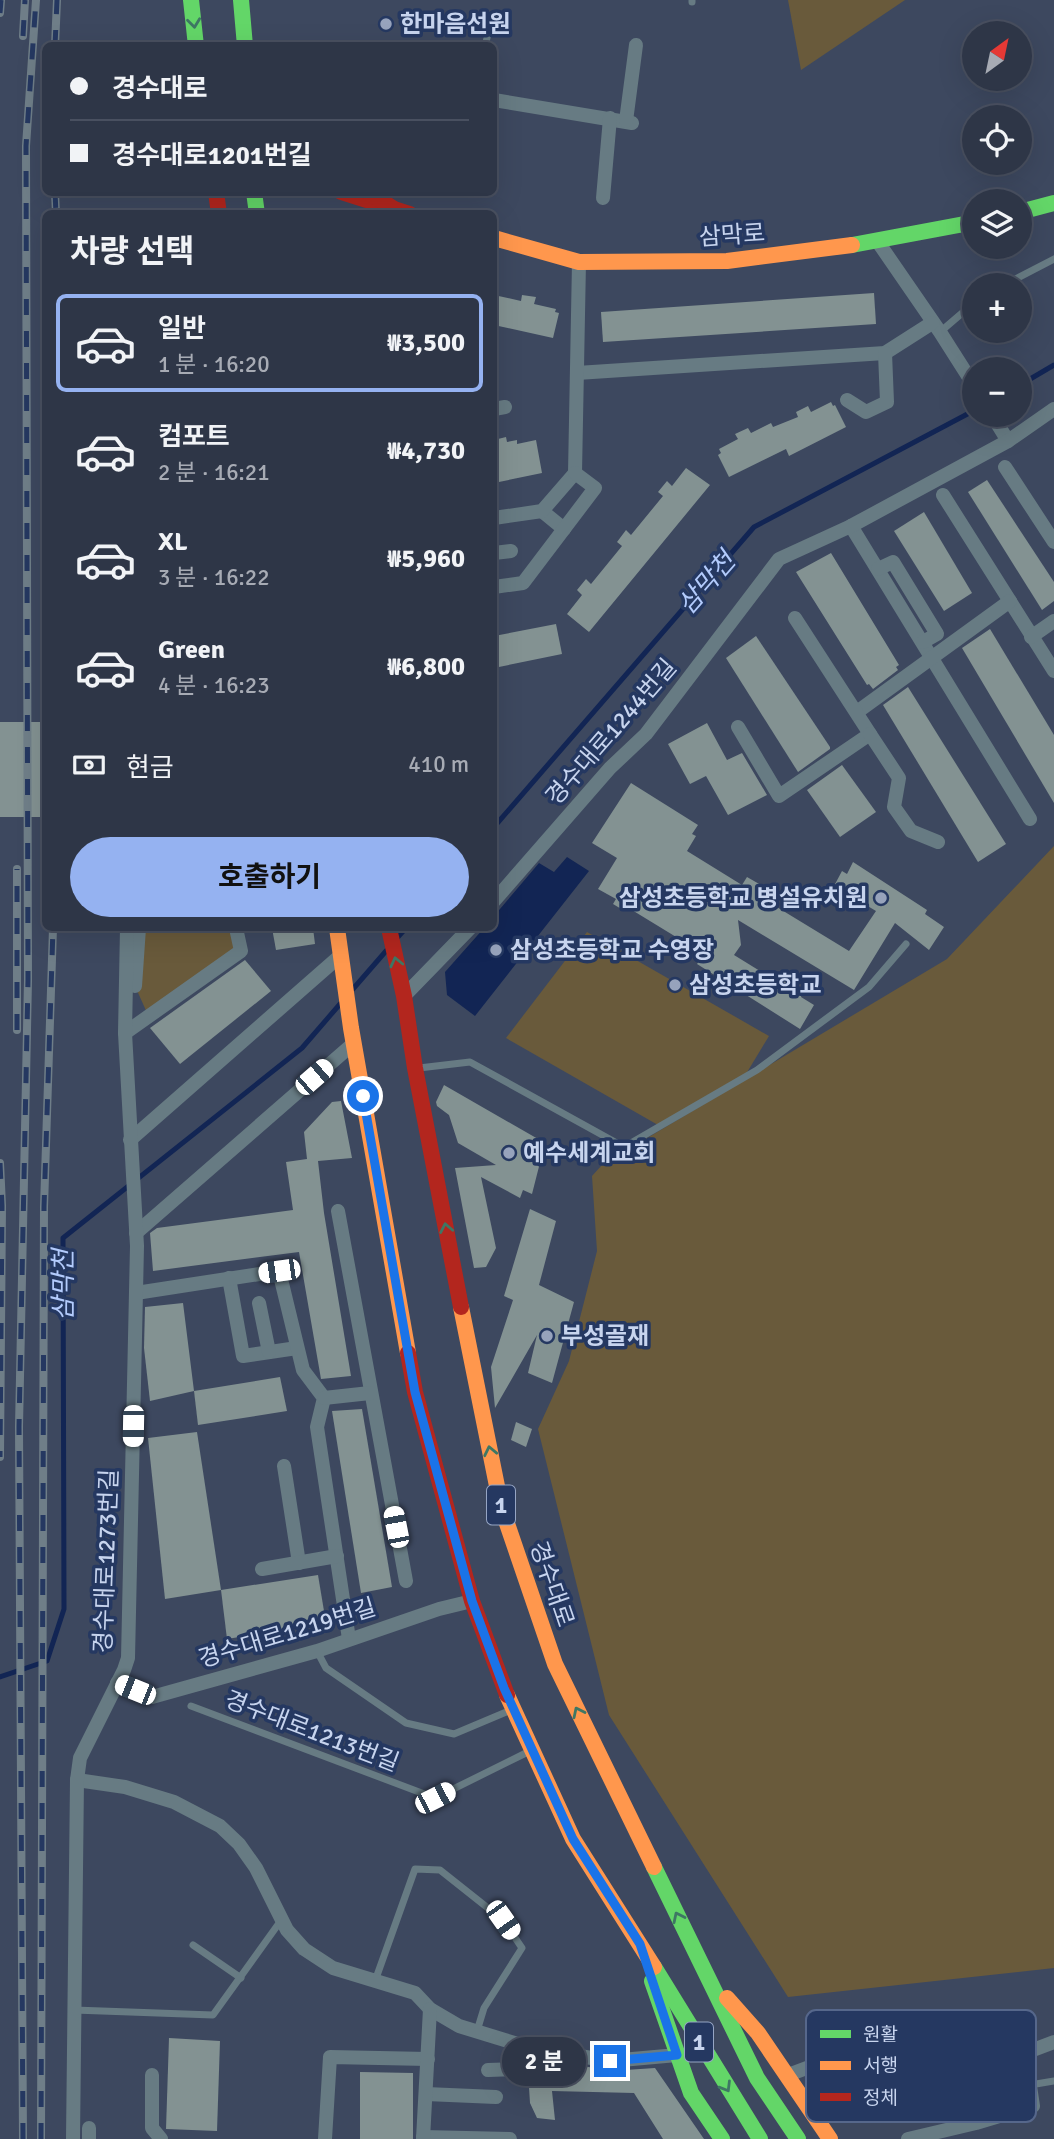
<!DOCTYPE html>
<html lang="ko">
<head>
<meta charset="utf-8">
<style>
  body { margin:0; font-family:Signika,"Noto Sans KR",sans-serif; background:#363e4e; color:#f1f3f6; height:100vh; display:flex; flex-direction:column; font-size:26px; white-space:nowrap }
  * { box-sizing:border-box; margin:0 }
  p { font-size:23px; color:#a7abb4 }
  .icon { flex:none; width:38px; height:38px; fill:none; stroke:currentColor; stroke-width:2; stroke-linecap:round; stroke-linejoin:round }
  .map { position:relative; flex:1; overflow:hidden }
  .sheet { position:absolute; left:42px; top:210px; width:455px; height:721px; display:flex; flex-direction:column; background:#2e3647; border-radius:10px; box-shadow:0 7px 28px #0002,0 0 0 2px #495060 }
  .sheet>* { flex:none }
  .top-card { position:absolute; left:42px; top:42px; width:455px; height:154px; border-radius:10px; box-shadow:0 7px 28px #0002,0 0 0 2px #495060; display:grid; align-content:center; height:154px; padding:0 28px; background:#2e3647 }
  .needle { width:46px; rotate:33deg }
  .buttons { position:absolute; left:962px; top:21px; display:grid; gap:14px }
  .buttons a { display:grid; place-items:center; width:70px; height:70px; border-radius:50%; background:#2e3647; box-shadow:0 7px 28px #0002,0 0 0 2px #495060; font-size:35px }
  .end { position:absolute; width:32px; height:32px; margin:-16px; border:9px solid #1a73e8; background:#fff; box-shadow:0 0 0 4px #fff }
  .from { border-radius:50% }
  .bubble { position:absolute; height:49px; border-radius:24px; background:#2e3647; box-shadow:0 7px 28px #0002,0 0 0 2px #495060; font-size:23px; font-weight:700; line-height:49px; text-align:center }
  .car { position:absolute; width:21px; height:42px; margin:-21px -10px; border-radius:9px; box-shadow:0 0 5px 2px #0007; background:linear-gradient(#fff 24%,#345 0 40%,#fff 0 76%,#345 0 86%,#fff 0) }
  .top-card b { display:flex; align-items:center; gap:24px; height:66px; font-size:26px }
  .top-card b+b { border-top:2px solid #495060 }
  .top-card i { width:18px; height:18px; background:#f1f3f6 }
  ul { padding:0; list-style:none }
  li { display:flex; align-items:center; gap:21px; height:98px; margin:0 14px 10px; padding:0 14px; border:4px solid transparent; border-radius:10px }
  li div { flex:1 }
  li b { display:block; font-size:26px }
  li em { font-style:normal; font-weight:700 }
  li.on { border-color:#95b2f1 }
  li>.icon { width:63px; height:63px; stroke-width:1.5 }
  h2 { padding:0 28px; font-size:32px; line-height:84px }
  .pay { display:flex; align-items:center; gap:18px; height:77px; padding:0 28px; font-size:26px }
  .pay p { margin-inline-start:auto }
  .cta { display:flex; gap:14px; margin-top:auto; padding:14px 28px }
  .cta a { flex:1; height:80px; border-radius:42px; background:#95b2f1; color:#111; font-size:28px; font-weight:700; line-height:80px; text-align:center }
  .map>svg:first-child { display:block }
  .green { fill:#695a3b }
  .water { fill:#122554 }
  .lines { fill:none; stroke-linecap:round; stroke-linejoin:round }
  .stream { stroke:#122554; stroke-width:5 }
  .building { fill:#839292 }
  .lane { stroke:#677b83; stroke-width:7 }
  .street { stroke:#677b83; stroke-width:14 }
  .fast { stroke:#63d668; stroke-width:16 }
  .slow { stroke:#ff974d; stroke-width:16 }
  .jam { stroke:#b3261e; stroke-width:16 }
  .rail-casing { stroke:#6f7e88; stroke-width:8 }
  .rail { stroke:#253861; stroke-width:5; stroke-dasharray:16; stroke-linecap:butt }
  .oneway { stroke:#3e7764 }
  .route { stroke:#1a73e8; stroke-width:9 }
  .poi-dot { fill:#97a3bc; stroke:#253861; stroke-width:2.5 }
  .labels { text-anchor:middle; stroke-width:7; stroke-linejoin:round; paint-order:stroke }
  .shield { fill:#253861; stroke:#96a5c4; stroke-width:2 }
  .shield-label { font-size:23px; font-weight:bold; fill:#c7d4ee }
  .poi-label { font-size:24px; font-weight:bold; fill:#c7d4ee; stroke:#253861; text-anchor:start }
  .street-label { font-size:24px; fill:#c7d4ee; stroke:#253861 }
  .water-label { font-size:26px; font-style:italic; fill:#b3cbfc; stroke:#253861 }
  .key { fill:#253861; stroke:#56678b; stroke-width:2 }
  .key-label { font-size:19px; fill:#c7d4ee }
</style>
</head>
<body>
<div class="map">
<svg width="1054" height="2139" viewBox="0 0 1054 2139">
  <rect width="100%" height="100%" fill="#3d485f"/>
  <!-- green -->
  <g class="green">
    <path d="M788,0h117l-104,70z"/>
    <path d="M1054,846v1122l-266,29 -179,-282 -71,-286 31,-68 28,-110 -5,-75 10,-11 345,-206z"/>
    <path d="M139,928h97l5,23 -93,64 -13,-29z"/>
    <path d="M587,932l182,104 -23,38 -88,51 -152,-87z"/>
  </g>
  <!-- water -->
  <path class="water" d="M567,857l22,14 -114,145 -28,-21 -2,-23 39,-44h10v-12l45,-53 15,9z"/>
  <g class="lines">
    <!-- stream -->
    <g class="stream">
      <path d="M1020,385l34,-20"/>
      <path d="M494,827l260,-300 221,-117"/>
      <path d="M397,938l9,-10"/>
      <path d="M353,989l33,-38"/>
      <path d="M0,1677l47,-16 17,-52 -1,-371 239,-190 38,-44"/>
    </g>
  </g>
  <!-- building -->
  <g class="building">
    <path d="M874,293l2,31 -273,18 -2,-30z"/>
    <path d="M494,295l27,6 1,-6 14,2 -2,7 22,5 -1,3 4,1 -6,25 -59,-13z"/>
    <path d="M831,402l2,4 2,-1 11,22 -57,29 -3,-7 -57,28 -11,-22 3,-2 -2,-4 19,-10 -3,-5 13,-6 3,5 20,-10 2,4 25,-10 -2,-5 12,-6 3,6z"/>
    <path d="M506,437l1,5 10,-2v4l19,-4 6,33 -48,10v-43z"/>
    <path d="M686,468l24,17 -121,147 -22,-18 15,-19 -5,-5 9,-11 5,5 31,-38 -5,-4 9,-12 5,5 32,-39 -5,-4 9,-11 5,5z"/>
    <path d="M987,480l67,102v19l-12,9 -74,-118z"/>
    <path d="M924,512l48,81 -28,18 -50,-80z"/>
    <path d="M831,553l68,112 -3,2 2,3 -25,19 -4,-5 -2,1 -71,-113z"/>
    <path d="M556,624l6,30 -68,14v-32z"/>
    <path d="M990,629l64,106v68l-92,-155z"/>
    <path d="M756,636l74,111v2l-32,23 -72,-114z"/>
    <path d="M908,687l98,157 -28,18 -95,-157z"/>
    <rect x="0" y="722" width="46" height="95"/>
    <path d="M707,723l20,37 15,-7 25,42 -39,20 -22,-39 -16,8 -22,-40z"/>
    <path d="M842,765l34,47 -36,25 -33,-47z"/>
    <path d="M631,783l67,42 -6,9 4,2 -9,15 55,34 5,-8 21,12 -6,9 87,53 27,-40 -42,-25 8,-15 5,3 6,-12 74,48 -2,4 19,13 -15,23 -34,-27 -41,67 -116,-70 3,25 -7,10 39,24 2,-3 27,16 -1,5 13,8 -14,24 -103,-65 7,-10 -77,-47 -4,3 -10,-6 3,-5 -18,-10 19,-31 -25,-15z"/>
    <path d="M272,928h41l2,16 -39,6z"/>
    <path d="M245,960l26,31 -91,73 -30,-36z"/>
    <path d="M444,1085l101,58 -13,51 -9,-4 -3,8 -39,-21 15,71 -10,19 -12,1 -19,-100 41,-3 -38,-22 -9,-28 -12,-9 -1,-4z"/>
    <path d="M341,1101l11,57 -34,3 6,52 27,163 -30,3 -22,-127 -146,19 -3,-38 7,-5 136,-18 -7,-48 21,-3 -3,-27 28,-30z"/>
    <path d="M530,1209l26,12 -17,64 35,17 -22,81 -24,-10 9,-38 -42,73 -4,-41 22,-67 -9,-4z"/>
    <path d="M183,1303l11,88 -44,10 -6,-53 1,-41z"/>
    <path d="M280,1377l7,34 -89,14 -4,-34z"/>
    <path d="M362,1409l30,178 -31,6 -29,-182z"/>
    <path d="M516,1422l16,7 -6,18 -15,-7z"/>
    <path d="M197,1432l24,158 -56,9 -17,-161z"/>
    <path d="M318,1575l8,48 -99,16 -6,-49z"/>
    <path d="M169,2038l51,3 -3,90 -51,-2z"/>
    <path d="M534,2065l49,1 28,5 44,-3 49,71h-41l-29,-46 -82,-2 3,29 -18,-2 -7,-15 -2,-31z"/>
    <path d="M360,2072l53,1v66h-53z"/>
  </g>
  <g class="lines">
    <!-- lane -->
    <g class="lane">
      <path d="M692,0v2"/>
      <path d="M485,46l3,-12"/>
      <path d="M1004,285l50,-26"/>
      <path d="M940,332l35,-30"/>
      <path d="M419,1068l51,-6 154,85 133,-77 112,-83 37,-43"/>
      <path d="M317,1651l9,17 80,55 48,11 57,-24"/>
      <path d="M191,1706l244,92 95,-47"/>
      <path d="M193,1945l48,33"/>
      <path d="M375,1981l40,-112 25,1 63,50 19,28 -38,60 -7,23"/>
      <path d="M74,2010l139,5 69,-96"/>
      <path d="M1030,2085l24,-4"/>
    </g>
    <!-- street -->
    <g class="street">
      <path d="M494,100l138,23"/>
      <path d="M626,121l10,-76"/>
      <path d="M603,198l7,-80"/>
      <path d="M878,242l62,90 35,55"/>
      <path d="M577,373l308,-20 47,-30"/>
      <path d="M847,400l19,12 21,-10 -2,-49"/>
      <path d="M494,409l11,-2"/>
      <path d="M992,415l16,26"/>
      <path d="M1005,467l49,75"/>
      <path d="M943,495l111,176"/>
      <path d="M542,511l22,18"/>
      <path d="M494,518l48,-7 33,-38 4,-211"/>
      <path d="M851,526l179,293"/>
      <path d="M494,553l17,-2"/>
      <path d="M878,569l15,-7 44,72 -14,8"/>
      <path d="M494,587l29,-4 72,-95 -20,-15"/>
      <path d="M1031,637l23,-16"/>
      <path d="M857,712l153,-111"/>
      <path d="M738,727l41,69 91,-62 -75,-116"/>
      <path d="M870,734l29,44 -5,29 17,24 27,11"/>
      <path d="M494,901l116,-133 36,-34 133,-175 72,-33 157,-85 46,-32"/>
      <path d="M135,986l4,-58"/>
      <path d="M404,996l66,-68"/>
      <path d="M125,1033l116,-82 -5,-23"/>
      <path d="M130,1140l211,-185"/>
      <path d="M338,1211l68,370"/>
      <path d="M136,1233l218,-190"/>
      <path d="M229,1278l14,78 54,-8"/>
      <path d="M136,1293l143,-22 24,99 21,28 -7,29 32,212"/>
      <path d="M259,1303l10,49"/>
      <path d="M324,1398l46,-5"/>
      <path d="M284,1466l15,97"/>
      <path d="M262,1569l75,-13"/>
      <path d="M117,1683l35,14 165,-46 122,-42 33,-8"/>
      <path d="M77,1780l48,7 49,15 46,24 19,18 17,24 31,62 17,19 29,19 82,25 15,16 29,17 72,22 79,13 67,-6"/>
      <path d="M488,2070l26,-1 17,-21"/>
      <path d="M152,2075v53l9,11"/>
      <path d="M788,2075l40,-15 197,-7 29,-11"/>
      <path d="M426,2094l70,3"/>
      <path d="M423,2137l87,2"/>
      <path d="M73,2139l4,-359 3,-22 44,-88 4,-12 9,-412 -12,-213 2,-105"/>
      <path d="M89,2139v-11"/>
      <path d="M325,2139l5,-82 98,2"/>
      <path d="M423,2139l7,-130"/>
      <path d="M908,2139l68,-16 57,-17 -8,-53"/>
    </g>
    <!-- fast -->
    <g class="fast">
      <path d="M191,0l5,46"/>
      <path d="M241,0l4,46"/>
      <path d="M254,192l3,22"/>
      <path d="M1020,212l34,-9"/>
      <path d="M852,245l123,-23"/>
      <path d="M654,1867l103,211 41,61"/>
      <path d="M654,1967l106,172"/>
      <path d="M652,1981l39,112 31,46"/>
    </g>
    <!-- slow -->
    <g class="slow">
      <path d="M494,238l85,24 148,-1 125,-16"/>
      <path d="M337,928l14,100 57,325"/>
      <path d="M461,1307l40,199 54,158 99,203"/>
      <path d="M507,1695l66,144 81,128"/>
      <path d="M727,1998l31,35 72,106"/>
    </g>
    <!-- jam -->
    <g class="jam">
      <path d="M216,192l3,22"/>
      <path d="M341,192l69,22"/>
      <path d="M368,192l26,17"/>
      <path d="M389,928l15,68 11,72 46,239"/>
      <path d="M408,1353l7,39 57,209 35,94"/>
    </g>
    <defs>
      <g id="rail">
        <path d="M0,13l1,-13"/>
        <path d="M23,36l2,-36"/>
        <path d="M55,46l2,-46"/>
        <path d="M55,192l1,22"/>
        <path d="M17,1030v-161"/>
        <path d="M0,1163l2,43 -2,251"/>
        <path d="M23,2139l-4,-712 9,-447 -2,-834 10,-146"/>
        <path d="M41,2139l3,-932 9,-279"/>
      </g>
    </defs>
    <!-- rail casing -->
    <use href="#rail" class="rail-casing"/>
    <!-- rail -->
    <use href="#rail" class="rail"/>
  </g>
  <!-- one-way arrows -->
  <defs><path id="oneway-chevron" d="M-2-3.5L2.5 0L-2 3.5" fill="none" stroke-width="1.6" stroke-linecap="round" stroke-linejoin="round" transform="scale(1.75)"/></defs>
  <g class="oneway">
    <use href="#oneway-chevron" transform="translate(194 23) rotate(83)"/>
    <use href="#oneway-chevron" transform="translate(396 962) rotate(-103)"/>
    <use href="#oneway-chevron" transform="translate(446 1228) rotate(-101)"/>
    <use href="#oneway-chevron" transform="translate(490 1451) rotate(-102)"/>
    <use href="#oneway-chevron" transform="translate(578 1712) rotate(-116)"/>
    <use href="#oneway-chevron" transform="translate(678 1917) rotate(-116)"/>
    <use href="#oneway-chevron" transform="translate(726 2087) rotate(59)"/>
  </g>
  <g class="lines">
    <!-- route -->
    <path class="route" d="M363,1096l52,296 57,209 32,87 69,151 67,105 37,111 -67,6"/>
  </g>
  <!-- markers -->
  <g class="poi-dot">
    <circle cx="386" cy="24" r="7"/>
    <circle cx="881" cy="898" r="7"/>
    <circle cx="496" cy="950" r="7"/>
    <circle cx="675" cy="985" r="7"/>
    <circle cx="509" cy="1153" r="7"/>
    <circle cx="547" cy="1336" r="7"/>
  </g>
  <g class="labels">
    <!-- shield labels -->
    <g class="shield">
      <rect x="487" y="1485.5" width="28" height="39" rx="5"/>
      <rect x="685" y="2022.5" width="28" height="39" rx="5"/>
    </g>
    <g class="shield-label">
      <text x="501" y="1513">1</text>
      <text x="699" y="2050">1</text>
    </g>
    <!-- poi labels -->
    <g class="poi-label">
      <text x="400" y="32">한마음선원</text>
      <text x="867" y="906" text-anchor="end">삼성초등학교 병설유치원</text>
      <text x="510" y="958">삼성초등학교 수영장</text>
      <text x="689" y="993">삼성초등학교</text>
      <text x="523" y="1161">예수세계교회</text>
      <text x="561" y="1344">부성골재</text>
    </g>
    <!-- street labels -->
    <g class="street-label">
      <text transform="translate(732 235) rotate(-4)" y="8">삼막로</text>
      <text transform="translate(611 732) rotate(-49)" y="8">경수대로1244번길</text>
      <text transform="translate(106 1561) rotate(-88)" y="8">경수대로1273번길</text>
      <text transform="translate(552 1584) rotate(71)" y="8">경수대로</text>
      <text transform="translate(287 1633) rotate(-17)" y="8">경수대로1219번길</text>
      <text transform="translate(312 1731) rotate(21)" y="8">경수대로1213번길</text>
    </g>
    <!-- water labels -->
    <g class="water-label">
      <text transform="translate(706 583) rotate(-49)" y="9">삼막천</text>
      <text transform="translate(63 1285) rotate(-90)" y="9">삼막천</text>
    </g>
  </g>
  <!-- legend -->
  <rect x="806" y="2010" width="230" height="112" rx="10" class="key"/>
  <rect x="820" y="2030" width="31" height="8" fill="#63d668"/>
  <rect x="820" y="2061" width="31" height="9" fill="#ff974d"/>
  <rect x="820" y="2093" width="31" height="8" fill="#b3261e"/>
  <g class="key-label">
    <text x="863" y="2041">원활</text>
    <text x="863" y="2072">서행</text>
    <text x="863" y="2104">정체</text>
  </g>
</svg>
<div class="buttons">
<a><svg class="needle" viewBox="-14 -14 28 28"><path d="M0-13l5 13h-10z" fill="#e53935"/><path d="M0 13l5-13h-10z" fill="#a7abb4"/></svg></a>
<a><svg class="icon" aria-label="locate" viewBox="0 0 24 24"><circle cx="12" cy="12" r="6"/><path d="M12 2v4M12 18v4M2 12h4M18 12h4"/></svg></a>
<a><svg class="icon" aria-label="layers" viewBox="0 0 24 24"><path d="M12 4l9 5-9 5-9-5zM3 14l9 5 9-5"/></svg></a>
<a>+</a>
<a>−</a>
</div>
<i class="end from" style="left:363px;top:1096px"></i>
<i class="end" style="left:610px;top:2061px"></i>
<div class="bubble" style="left:502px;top:2037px;width:84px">2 분</div>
<i class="car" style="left:314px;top:1077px;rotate:49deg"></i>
<i class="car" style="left:279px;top:1271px;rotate:262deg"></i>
<i class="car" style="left:133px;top:1426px;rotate:181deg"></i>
<i class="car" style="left:396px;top:1527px;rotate:349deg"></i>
<i class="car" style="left:135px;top:1690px;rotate:292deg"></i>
<i class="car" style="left:435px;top:1798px;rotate:63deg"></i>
<i class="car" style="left:503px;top:1920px;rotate:145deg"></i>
<div class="top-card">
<b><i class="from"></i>경수대로</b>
<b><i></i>경수대로1201번길</b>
</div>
<section class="sheet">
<h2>차량 선택</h2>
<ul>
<li class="on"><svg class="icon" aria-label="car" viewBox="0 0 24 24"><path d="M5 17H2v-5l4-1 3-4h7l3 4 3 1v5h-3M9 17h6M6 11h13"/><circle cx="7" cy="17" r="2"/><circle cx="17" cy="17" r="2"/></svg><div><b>일반</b><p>1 분 · 16:20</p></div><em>₩3,500</em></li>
<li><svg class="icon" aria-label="car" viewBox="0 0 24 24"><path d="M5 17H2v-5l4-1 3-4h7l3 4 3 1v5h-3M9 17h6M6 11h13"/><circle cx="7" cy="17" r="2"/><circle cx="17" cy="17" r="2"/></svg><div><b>컴포트</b><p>2 분 · 16:21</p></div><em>₩4,730</em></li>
<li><svg class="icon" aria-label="car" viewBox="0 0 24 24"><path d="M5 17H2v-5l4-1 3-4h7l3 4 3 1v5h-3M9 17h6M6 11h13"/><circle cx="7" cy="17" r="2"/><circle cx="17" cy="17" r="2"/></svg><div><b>XL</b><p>3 분 · 16:22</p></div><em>₩5,960</em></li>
<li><svg class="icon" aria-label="car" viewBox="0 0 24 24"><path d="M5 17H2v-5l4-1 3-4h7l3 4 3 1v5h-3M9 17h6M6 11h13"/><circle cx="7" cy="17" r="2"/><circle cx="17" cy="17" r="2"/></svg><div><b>Green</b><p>4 분 · 16:23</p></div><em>₩6,800</em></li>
</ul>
<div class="pay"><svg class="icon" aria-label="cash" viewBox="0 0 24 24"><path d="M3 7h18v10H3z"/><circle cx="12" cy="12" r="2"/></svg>현금<p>410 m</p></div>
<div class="cta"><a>호출하기</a></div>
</section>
</div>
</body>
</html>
